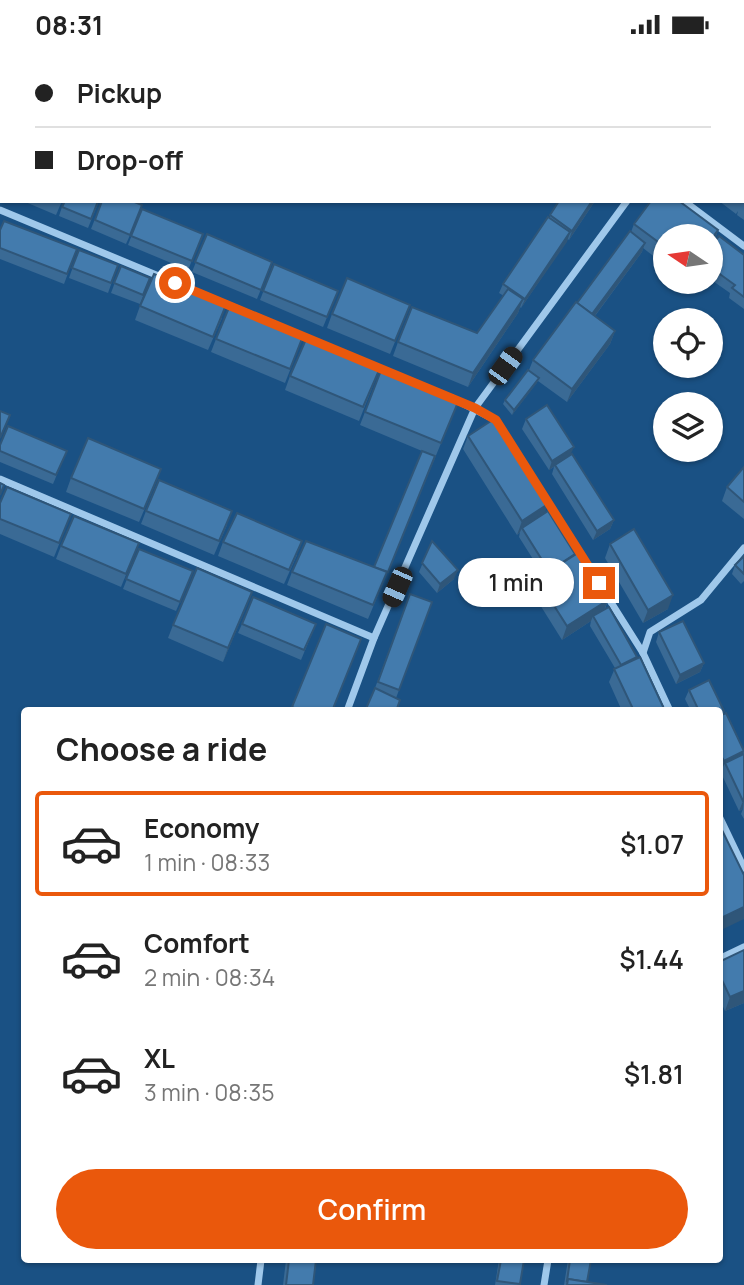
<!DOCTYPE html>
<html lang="en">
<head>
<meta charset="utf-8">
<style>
  body { margin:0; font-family:Manrope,sans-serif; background:#f2f2f2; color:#222; height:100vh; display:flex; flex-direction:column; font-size:26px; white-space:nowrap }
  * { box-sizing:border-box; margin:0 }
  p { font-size:23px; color:#767676 }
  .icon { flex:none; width:38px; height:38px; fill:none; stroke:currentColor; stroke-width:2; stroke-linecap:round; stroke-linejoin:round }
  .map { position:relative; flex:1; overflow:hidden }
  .panel { position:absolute; left:21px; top:658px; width:702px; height:556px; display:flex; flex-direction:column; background:#fff; border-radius:7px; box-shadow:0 2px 5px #0004 }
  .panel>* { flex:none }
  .banner { position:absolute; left:0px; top:0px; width:746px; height:154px; box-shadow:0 2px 5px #0004; display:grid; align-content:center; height:154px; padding:0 35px; background:#fff }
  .needle { width:46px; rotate:283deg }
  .tools { position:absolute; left:653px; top:175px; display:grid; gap:14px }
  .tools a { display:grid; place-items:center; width:70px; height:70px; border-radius:50%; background:#fff; box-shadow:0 2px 5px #0004; font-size:35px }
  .end { position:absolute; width:32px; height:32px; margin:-16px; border:9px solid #ea580c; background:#fff; box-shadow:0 0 0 4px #fff }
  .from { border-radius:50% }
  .bubble { position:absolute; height:49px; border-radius:24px; background:#fff; box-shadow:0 2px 5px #0004; font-size:23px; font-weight:600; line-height:49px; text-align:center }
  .car { position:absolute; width:21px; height:42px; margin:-21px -10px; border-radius:9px; box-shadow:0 0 5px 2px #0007; background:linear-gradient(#222 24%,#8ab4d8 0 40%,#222 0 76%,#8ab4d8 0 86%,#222 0) }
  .banner b { display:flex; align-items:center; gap:24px; height:66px; font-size:26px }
  .banner b+b { border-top:2px solid #e0e0e0 }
  .banner i { width:18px; height:18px; background:#222 }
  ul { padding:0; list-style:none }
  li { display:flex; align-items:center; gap:21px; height:105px; margin:0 14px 10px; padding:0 21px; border:4px solid transparent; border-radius:7px }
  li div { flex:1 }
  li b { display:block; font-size:26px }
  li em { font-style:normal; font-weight:600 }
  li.active { border-color:#ea580c }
  li>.icon { width:63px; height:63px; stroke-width:1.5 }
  h2 { padding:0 35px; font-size:32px; line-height:84px }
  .cta { display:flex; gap:14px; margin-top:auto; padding:14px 35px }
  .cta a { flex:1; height:80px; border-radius:42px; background:#ea580c; color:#fff; font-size:28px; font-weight:600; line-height:80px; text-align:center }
  .status { display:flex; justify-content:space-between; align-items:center; height:49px; padding:0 35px; background:#fff; direction:ltr }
  .status svg { height:19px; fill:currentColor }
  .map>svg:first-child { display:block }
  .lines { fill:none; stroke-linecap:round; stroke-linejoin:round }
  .street { stroke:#9fc8eb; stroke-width:7 }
  .wall { fill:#3a6a95 }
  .shaded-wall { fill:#2f5679 }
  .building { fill:#437bad; stroke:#2f5679; stroke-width:2 }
  .route { stroke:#ea580c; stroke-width:9 }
</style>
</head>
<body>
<div class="status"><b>08:31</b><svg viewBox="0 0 49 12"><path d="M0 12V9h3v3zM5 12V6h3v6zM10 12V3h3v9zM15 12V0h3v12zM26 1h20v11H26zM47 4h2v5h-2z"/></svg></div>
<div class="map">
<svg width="744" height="1236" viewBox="0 0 744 1236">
  <rect width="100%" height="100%" fill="#1a5184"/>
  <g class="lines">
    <!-- street -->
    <g class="street">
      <path d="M337,0l5,2"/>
      <path d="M417,2l1,-2"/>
      <path d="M688,2l1,-2"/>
      <path d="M684,152l60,45"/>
      <path d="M0,161l267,111"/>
      <path d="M452,349l44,22 147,233 27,58"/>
      <path d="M0,430l374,159"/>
      <path d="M643,604l7,-21 51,-32 43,-52"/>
      <path d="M347,662l27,-73 101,-230 152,-207"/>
      <path d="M719,767l25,52"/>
      <path d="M719,910l25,-12"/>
      <path d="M258,1236l3,-25"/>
      <path d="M544,1236l4,-25"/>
    </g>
  </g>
  <!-- wall -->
  <g class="wall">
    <path d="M201,0h14l-1,2h-9z"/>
    <path d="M217,0h64l-1,2h-63z"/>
    <path d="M2,118v25l-2,-1v-20z"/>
    <path d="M744,125v46l-7,-5 1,-4 -2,3 -17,-13h25z"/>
    <path d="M23,152h39l-6,14z"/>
    <path d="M99,152l-11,27 -29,-12 3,-9z"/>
    <path d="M102,152l37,14 -13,29 -35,-15z"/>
    <path d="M559,152h36l-26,39 -1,-1 -47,69 -1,-1 -2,6 -50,74 -75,-31 5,-14 79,-9 27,-37 -5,-3 4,-9 46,-66z"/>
    <path d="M651,152h28l39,29 -4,13 5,-7 25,19v54l-15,-11 1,-5 -20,-14v-43h-45v29l-22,-17 -1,4 -47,64 20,15 -5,13 -43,58 -29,-21 -26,34 -9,-11 2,-4 24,-30 4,-10 43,-58 1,1 53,-72 1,1 3,-8z"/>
    <path d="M142,160l61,25 -15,36 -60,-25z"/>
    <path d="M0,181l77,19 -13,35 -64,-25z"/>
    <path d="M207,185l65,28 -15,37 -65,-27z"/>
    <path d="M79,201l39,15 -10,28 -39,-15z"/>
    <path d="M274,215l64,27 -15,36 -63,-27z"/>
    <path d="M121,217l29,12 -10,26 -29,-11z"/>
    <path d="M410,256l-20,49 -63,-26 5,-14z"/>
    <path d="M140,257l82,12 -14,32 -73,-30z"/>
    <path d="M216,290l82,11 -13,33 -74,-31z"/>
    <path d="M380,319l-21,53 -74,-31 5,-14z"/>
    <path d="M459,351l-91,219 -81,-34 5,-13 82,-5 48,-116 -62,-26 5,-13z"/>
    <path d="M526,370l45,36 43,65 -4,9 -17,11 -41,-66 2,-7 -5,3 -27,-41z"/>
    <path d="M468,387l77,77 63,87 -3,9 32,48 -1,1 29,53h-43l-13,-29 6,-14 -25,-42 1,-5 -29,19 -30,-48 5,-13 6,-4 -24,-38 1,-5 -3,3 -54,-86z"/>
    <path d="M0,396l63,15 -10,24 -53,-22z"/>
    <path d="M744,418v52l-22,-18 5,-14z"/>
    <path d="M71,429l85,4 -17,40 -73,-30z"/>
    <path d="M0,454l66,24 -12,30 -54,-23z"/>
    <path d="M146,462l81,14 -13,30 -73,-31z"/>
    <path d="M432,492l22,38 -17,14 -18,-21z"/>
    <path d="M223,493l74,13 -13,29 -66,-28z"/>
    <path d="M139,494l-18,44 -65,-28 5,-13z"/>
    <path d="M610,495l58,65 -25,14 -38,-65z"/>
    <path d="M139,500l50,32 -13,30 -53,-22z"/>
    <path d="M744,507v25l-3,3 -9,-10 3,-9z"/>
    <path d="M410,545l22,8 -36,96 -21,-10z"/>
    <path d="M247,556l-24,57 -55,-24 5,-13z"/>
    <path d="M242,575h74l-15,36 -63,-27z"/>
    <path d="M659,583l45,31 -4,9 -24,12 -20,-42z"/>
    <path d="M709,631l15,31 -1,3 3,-1 18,38v68l-3,-5 2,-5 -4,2 -18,-38 1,-4 -2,1 -1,-2v-57h-28l-6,-12 4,-9z"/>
    <path d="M744,901v53l-19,8 -6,-13v-36z"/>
    <path d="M286,1211h30l-3,25h-30z"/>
    <path d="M499,1211h25l-4,25h-25z"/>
    <path d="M568,1211h23l-4,22 20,3h-43z"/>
  </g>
  <!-- shaded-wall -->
  <g class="shaded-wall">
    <path d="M592,152h3l-26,39 3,-9z"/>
    <path d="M718,181l-5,14 -3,4v-7z"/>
    <path d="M570,183l-3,10 -46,66 4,-9z"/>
    <path d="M645,194l-3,9 -54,73 3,-10z"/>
    <path d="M523,250l-5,14 -50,74 5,-14z"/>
    <path d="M615,282l-5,13 -43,58 5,-13z"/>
    <path d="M539,329l-2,5 -25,32 2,-5z"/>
    <path d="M574,398l-4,9 -21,14 3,-9z"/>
    <path d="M548,455l-5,14 -21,10 -2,4 -3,3 5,-14z"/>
    <path d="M614,471l-4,9 -17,11 4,-9z"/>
    <path d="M458,521l-4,9 -17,14 3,-9z"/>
    <path d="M252,543l-5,13 -24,57 5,-14z"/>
    <path d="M673,546l-5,14 -25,14 5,-13z"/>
    <path d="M608,551l-5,13 -10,3 -2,5 -29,19 5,-14z"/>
    <path d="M704,614l-4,9 -24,12 4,-9z"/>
    <path d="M744,702l-3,10 -16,2 -3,6 -2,1 4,-9z"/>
    <path d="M743,752h1l-1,8 -4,2z"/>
    <path d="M744,858v12l-25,12v-12z"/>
    <path d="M744,942v12l-19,8 5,-14z"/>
  </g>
  <!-- building -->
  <g class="building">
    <path d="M237,0h44l-1,2h-38z"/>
    <path d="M283,0h35l4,2h-40z"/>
    <path d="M436,0h52l4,2h-57z"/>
    <path d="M623,0h32l4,2h-36z"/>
    <path d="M711,0h26l-1,2h-26z"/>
    <path d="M0,90l2,1v21l-2,5z"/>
    <path d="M65,152h33l-7,18 -29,-12z"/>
    <path d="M102,152h30l10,4 -12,30 -35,-15z"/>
    <path d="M559,152h33l-20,30 -22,-16z"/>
    <path d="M651,152h28l39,29 -8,11v-5h-45v11l-31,-23z"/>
    <path d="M142,160l61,25 -11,27 -61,-25z"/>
    <path d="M548,168l22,15 -45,67 -22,-15z"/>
    <path d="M4,172l73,28 -10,25 -67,-26v-18z"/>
    <path d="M630,182l15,12 -53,71 -15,-11z"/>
    <path d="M207,185l65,28 -11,28 -66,-28z"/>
    <path d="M719,187l25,19v42l-12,-9 3,-3 -25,-18v-20z"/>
    <path d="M79,201l39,15 -7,18 -39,-15z"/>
    <path d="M274,215l64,27 -11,26 -64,-26z"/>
    <path d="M121,217l29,12 -7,17 -29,-12z"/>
    <path d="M154,225l72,31 -13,32 -73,-31z"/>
    <path d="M347,229l63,27 -15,36 -63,-27z"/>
    <path d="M508,240l15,10 -50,74 -75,-31 14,-35 65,26z"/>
    <path d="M576,253l39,29 -43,58 -39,-29z"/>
    <path d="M230,256l73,31 -13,33 -74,-30z"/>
    <path d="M307,288l73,31 -17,39 -73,-31z"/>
    <path d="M382,319l77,32 -18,43 -76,-31z"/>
    <path d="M528,321l11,8 -25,32 -9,-10z"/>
    <path d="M547,356l27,42 -22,14 -26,-42z"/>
    <path d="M0,362l10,4 -10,23z"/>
    <path d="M494,370l54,85 -26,17 -54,-85z"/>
    <path d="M8,377l59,25 -11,24 -56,-24v-6z"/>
    <path d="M88,389l73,31 -17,40 -73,-31z"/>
    <path d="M422,402l13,5 -47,116 -14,-5z"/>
    <path d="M572,405l42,66 -17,11 -42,-66z"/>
    <path d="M744,418v35l-17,-15z"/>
    <path d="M159,431l73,31 -13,30 -73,-30z"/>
    <path d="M0,434l4,2 -4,10z"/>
    <path d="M7,438l64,27 -12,29 -59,-24v-16z"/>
    <path d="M548,462l27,43 -26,17 -27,-43z"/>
    <path d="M237,464l65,28 -13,29 -66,-28z"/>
    <path d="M74,467l65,27 -13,31 -65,-28z"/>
    <path d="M634,480l39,66 -25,15 -38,-66z"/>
    <path d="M306,492l81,31 -14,33 -81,-33z"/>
    <path d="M432,492l26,29 -18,14 -18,-21z"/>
    <path d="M139,500l54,22 -13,31 -54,-23z"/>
    <path d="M578,504l30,47 -41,26 -30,-47z"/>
    <path d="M744,507v18l-9,-9z"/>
    <path d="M197,519l55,24 -24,56 -55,-23z"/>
    <path d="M410,545l22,8 -33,88 -21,-8z"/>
    <path d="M253,548l63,27 -12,26 -62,-26z"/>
    <path d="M609,558l28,50 -16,8 -28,-49z"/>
    <path d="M683,572l21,42 -24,12 -21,-43z"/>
    <path d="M326,575l35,15 -29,72h-32l-8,-4z"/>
    <path d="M640,608l25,54h-31l-20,-42z"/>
    <path d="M709,631l15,31 -5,2v-2h-20l-10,-21z"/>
    <path d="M375,639l25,12 -4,11h-31z"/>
    <path d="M726,664l18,38 -20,10 -5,-9v-36z"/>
    <path d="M744,705v47h-1l-18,-38z"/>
    <path d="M719,775l25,51v32l-25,12z"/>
    <path d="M744,901v41l-14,6 -11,-23v-12z"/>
    <path d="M289,1211h27l-3,25h-27z"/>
    <path d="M501,1211h23l-4,24 -23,-3z"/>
    <path d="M570,1211h21l-4,22 -19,-3v2h-1z"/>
    <path d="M568,1230l39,6h-40z"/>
  </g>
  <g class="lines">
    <!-- route -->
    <path class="route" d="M175,234l300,125 21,12 103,163"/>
  </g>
</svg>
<div class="tools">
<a><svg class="needle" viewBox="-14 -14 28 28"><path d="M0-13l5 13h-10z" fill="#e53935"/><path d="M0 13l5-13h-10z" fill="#767676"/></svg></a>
<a><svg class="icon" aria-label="locate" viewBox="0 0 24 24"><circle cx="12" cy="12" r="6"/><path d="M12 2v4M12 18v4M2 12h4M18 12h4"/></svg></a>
<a><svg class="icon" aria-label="layers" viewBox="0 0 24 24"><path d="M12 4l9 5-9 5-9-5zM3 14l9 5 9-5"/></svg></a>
</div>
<i class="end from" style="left:175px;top:234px"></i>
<i class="end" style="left:599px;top:534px"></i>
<div class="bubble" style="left:458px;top:509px;width:116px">1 min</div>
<i class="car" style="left:505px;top:317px;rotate:36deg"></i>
<i class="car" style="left:397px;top:538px;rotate:204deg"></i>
<div class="banner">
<b><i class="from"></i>Pickup</b>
<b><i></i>Drop-off</b>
</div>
<section class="panel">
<h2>Choose a ride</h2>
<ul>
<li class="active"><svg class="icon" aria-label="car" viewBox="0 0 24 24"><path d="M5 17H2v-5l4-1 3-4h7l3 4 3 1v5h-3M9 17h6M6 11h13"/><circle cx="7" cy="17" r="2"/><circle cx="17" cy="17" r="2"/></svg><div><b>Economy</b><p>1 min · 08:33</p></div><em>$1.07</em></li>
<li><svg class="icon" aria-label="car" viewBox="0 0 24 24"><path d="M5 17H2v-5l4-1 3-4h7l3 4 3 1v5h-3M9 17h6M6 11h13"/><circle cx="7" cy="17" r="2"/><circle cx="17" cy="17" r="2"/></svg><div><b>Comfort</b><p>2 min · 08:34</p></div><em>$1.44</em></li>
<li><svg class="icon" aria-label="car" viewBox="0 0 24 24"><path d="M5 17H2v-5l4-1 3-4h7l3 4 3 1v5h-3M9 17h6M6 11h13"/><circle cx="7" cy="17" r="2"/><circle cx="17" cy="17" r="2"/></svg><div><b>XL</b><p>3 min · 08:35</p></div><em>$1.81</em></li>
</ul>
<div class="cta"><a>Confirm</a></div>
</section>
</div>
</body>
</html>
